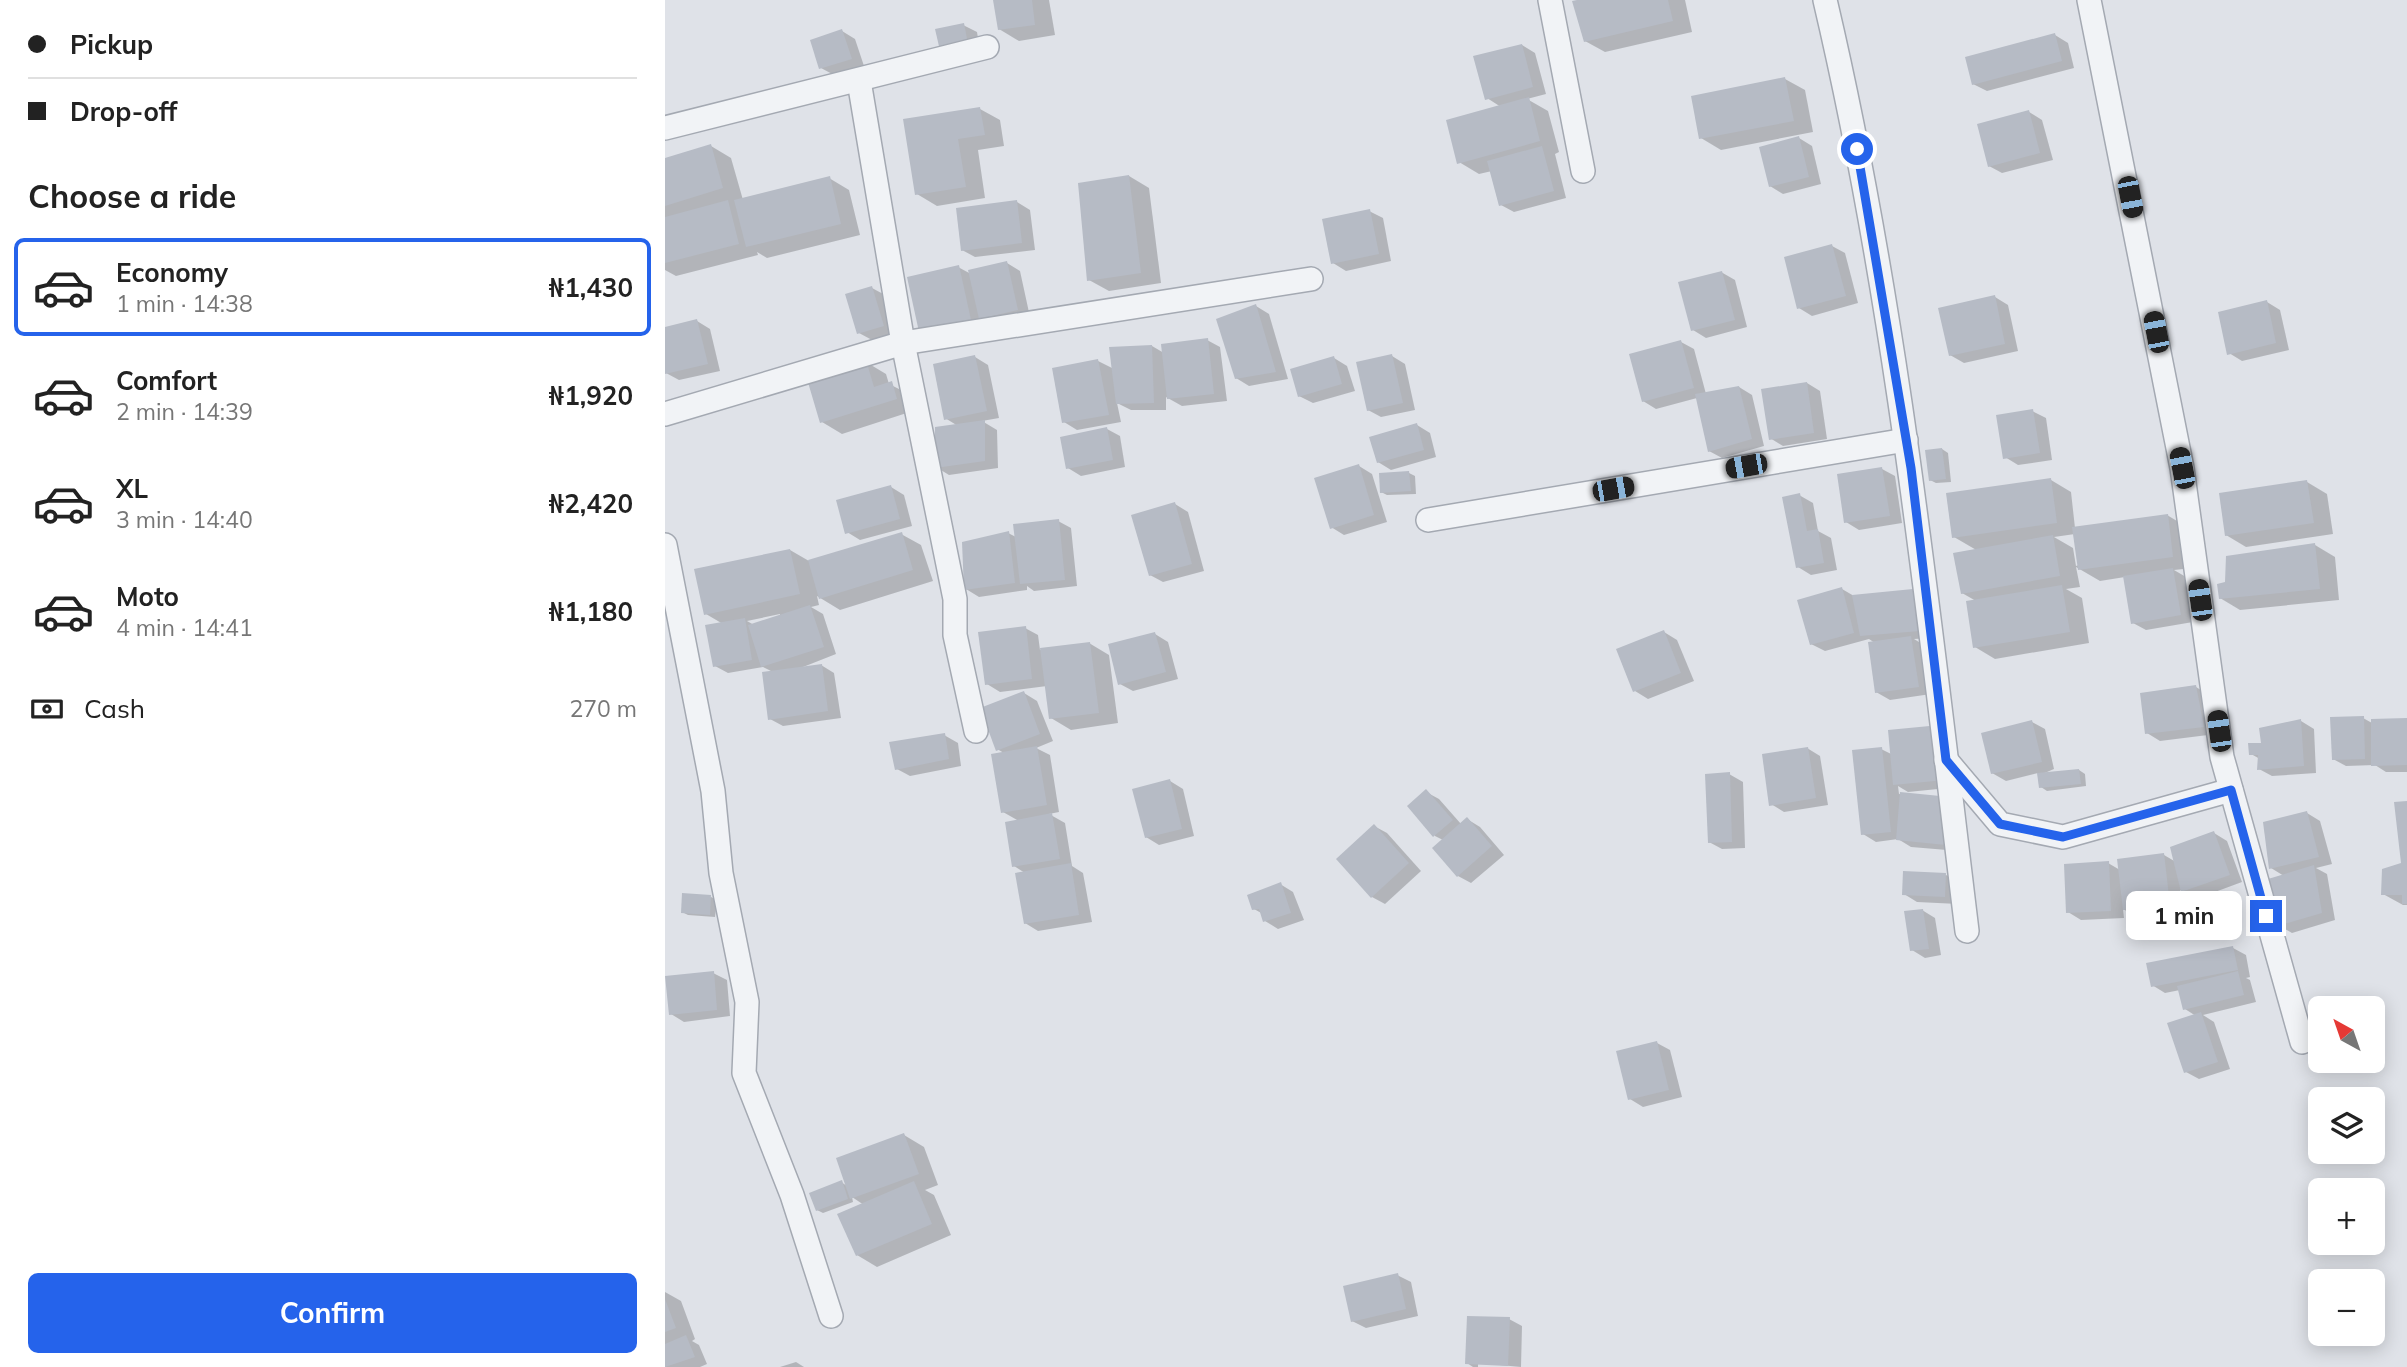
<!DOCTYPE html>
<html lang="en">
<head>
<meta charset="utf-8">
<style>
  body { margin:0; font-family:Mulish,sans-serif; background:#f6f6f6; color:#222; height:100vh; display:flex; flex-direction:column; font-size:26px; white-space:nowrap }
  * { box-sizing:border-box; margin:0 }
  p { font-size:23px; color:#767676 }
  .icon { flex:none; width:38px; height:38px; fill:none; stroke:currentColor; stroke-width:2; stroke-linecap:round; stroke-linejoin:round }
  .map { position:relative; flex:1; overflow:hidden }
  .panel { display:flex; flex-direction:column; background:#fff; width:665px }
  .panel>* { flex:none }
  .guide { display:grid; align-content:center; height:154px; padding:0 28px; background:#fff }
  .needle { width:46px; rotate:320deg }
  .buttons { position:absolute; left:1643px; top:996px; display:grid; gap:14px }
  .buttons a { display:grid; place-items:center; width:77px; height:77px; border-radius:10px; background:#fff; box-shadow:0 4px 18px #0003; font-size:35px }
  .end { position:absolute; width:32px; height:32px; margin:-16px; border:9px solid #2563eb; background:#fff; box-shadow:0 0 0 4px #fff }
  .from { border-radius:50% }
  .bubble { position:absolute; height:49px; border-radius:10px; background:#fff; box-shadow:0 4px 18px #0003; font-size:23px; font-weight:700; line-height:49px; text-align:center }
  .car { position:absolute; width:21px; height:42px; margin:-21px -10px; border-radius:9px; box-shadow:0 0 5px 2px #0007; background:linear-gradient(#222 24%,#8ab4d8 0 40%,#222 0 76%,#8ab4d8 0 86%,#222 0) }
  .guide b { display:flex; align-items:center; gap:24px; height:66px; font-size:26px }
  .guide b+b { border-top:2px solid #e0e0e0 }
  .guide i { width:18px; height:18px; background:#222 }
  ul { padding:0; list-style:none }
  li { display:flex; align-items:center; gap:21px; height:98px; margin:0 14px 10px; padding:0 14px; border:4px solid transparent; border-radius:10px }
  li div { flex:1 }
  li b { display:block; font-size:26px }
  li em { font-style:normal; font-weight:700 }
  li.current { border-color:#2563eb }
  li>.icon { width:63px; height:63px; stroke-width:1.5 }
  h2 { padding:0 28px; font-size:32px; line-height:84px }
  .pay { display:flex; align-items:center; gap:18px; height:77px; padding:0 28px; font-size:26px }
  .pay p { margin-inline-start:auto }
  .button { display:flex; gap:14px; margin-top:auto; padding:14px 28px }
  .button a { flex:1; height:80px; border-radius:10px; background:#2563eb; color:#fff; font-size:28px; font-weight:700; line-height:80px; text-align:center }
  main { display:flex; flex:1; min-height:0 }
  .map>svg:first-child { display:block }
  .shadow { fill:#0003; fill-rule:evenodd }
  .building { fill:#b6bbc5 }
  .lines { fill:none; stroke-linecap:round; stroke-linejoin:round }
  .minor-casing { stroke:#a4a9b2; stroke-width:26 }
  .minor { stroke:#f1f3f6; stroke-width:23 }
  .route { stroke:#2563eb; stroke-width:9 }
</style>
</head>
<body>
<main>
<section class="panel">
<div class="guide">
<b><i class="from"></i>Pickup</b>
<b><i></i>Drop-off</b>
</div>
<h2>Choose a ride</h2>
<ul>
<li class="current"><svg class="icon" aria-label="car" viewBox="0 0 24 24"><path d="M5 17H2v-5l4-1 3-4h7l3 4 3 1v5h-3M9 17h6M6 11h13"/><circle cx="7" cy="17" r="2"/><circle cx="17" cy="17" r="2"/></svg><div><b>Economy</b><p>1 min · 14:38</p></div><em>₦1,430</em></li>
<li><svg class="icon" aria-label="car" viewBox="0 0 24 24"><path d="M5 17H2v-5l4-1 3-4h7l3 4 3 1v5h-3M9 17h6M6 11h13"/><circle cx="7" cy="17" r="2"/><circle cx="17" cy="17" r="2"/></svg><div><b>Comfort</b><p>2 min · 14:39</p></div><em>₦1,920</em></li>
<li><svg class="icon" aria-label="car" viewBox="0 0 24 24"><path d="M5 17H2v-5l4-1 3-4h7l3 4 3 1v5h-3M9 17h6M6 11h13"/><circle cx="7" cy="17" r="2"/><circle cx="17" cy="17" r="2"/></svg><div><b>XL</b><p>3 min · 14:40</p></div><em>₦2,420</em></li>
<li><svg class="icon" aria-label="car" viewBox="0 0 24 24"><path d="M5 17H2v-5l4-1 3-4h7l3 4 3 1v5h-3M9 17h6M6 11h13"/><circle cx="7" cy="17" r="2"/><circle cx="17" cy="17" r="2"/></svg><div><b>Moto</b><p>4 min · 14:41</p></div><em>₦1,180</em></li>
</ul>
<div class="pay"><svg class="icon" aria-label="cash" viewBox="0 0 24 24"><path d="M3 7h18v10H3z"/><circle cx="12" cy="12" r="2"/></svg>Cash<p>270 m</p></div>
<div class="button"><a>Confirm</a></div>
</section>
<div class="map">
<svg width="1742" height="1367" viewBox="0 0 1742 1367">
  <rect width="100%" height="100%" fill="#dfe2e8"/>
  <!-- shadow -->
  <g class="shadow">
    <path d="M330,0h54l6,35 -36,6 -20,-12z"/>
    <path d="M919,0h101l7,32 -87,20 -20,-11z"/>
    <path d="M298,25l14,7 4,24 -44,-26z"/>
    <path d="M177,31l13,8 9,27 -30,9 -13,-7z"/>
    <path d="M1390,35l13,8 6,25 -87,23 -14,-7z"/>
    <path d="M857,45l13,8 11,41 -19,5 21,12 11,41 -4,2 11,44 -52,14 -13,-7 -9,-34 -13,3 -20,-12 42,-55 -14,-9z"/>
    <path d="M1120,79l20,11 8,42 -92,18 -20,-12z"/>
    <path d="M315,109l20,11 4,26 -26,4 7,48 -48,8 -20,-12z"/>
    <path d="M1364,112l13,8 11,40 -51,13 -13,-7z"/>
    <path d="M1134,138l13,8 9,38 -38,10 -13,-8z"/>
    <path d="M46,146l20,12 12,42 86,-22 20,12 11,45 -93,23 -10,-6 1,3 -82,21 -11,-6v-111z"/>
    <path d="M464,176l20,12 12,95 -52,8 -20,-11z"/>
    <path d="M352,202l13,8 5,40 -60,7 -13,-7z"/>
    <path d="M704,211l14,7 8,43 -45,10 -13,-8z"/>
    <path d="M1167,246l13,7 13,50 -46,13 -13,-8z"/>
    <path d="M342,263l13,8 10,46 -36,9 -13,-8 2,9 -49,12 24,-72 13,7z"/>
    <path d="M1056,272l14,8 12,47 -41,11 -13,-8z"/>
    <path d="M207,288l13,7 11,38 -24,7 -13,-7z"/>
    <path d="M1330,297l13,8 10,46 -54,12 -14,-8z"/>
    <path d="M1602,302l13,8 9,40 -47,11 -13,-8z"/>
    <path d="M591,306l13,8 19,65 -39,7 -13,-8z"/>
    <path d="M32,321l13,8 10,42 -41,9 -13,-7 -1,-44z"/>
    <path d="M542,340l13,7 7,54 -45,5 -16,-9v13h-35l-14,-7 4,19 -44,8 -13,-8 34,-61 16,8 38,-23 12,7z"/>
    <path d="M1016,342l13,7 12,45 33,-7 13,8 12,51 -42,12 -13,-7 -12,-53 -41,11 -13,-8z"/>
    <path d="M727,356l13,8 10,46 -34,7 -13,-7z"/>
    <path d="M310,357l13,8 11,53 -17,3 15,9 1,38 -49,7 -13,-8 22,-41 -13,-8z"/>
    <path d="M669,358l13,8 8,25 -42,12 -14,-7z"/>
    <path d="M201,362l20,12 3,10 22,11 5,15 -74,24 -20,-12z"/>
    <path d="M1142,383l13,8 7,48 -44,7 -13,-8z"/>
    <path d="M1367,411l14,7 6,42 -34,5 -13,-8z"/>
    <path d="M752,425l13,8 6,24 -45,13 -13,-8z"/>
    <path d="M442,429l13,7 5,31 -44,9 -13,-8z"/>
    <path d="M1277,449l6,4 3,29 -15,1 -6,-3z"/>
    <path d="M694,466l13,8 15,48 -43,13 -13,-8z"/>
    <path d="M1217,469l13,7 7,47 -43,7 -13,-8z"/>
    <path d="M744,473l6,3 1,18 -29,1 -6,-3z"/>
    <path d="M1386,480l20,12 4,36 92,-13 20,12 6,41 -19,2 12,7 7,45 -47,8 -13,-7 -8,-46 -25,4 -24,-14 4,20 -14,2 16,9 7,45 -94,16 -20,-12 1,-46 -14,-8 16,-42 -24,-14zM1410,534l4,31 -3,1 -3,-18 -19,-11z"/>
    <path d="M1642,482l20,12 6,40 -87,13 -20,-12z"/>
    <path d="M226,487l13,8 8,31 -52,14 -13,-8z"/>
    <path d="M1134,495l14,8 5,28 13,7 6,32 -26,5 -13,-8z"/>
    <path d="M510,504l13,8 16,59 -41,11 -13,-7z"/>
    <path d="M393,521l13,7 6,58 -43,5 -7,-5v4l-48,7 -13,-8 42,-56 8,4z"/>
    <path d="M236,534l20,11 12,36 -93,29 -23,-14 2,9 -8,2 12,7 13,40 -38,15 23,-4 13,8 7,45 -58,8 -13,-7 3,-47 -10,-5 -35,6 -13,-7 8,-42 -17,-10 84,-64 19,11zM115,614v2l-26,9 -7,-4z"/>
    <path d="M1650,545l20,12 4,43 -99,10 -20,-12z"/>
    <path d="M1177,589l12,7 59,-6 13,8 6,40 -18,1 10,6 7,49 -41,6 -14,-8 -1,-49 -6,-4 -44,12 -14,-7z"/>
    <path d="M360,628l13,7 2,15 49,-7 20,12 9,68 -47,7 -20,-12 -4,-32 -47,6 -13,-8z"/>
    <path d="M999,632l13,8 17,41 -46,18 -13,-8z"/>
    <path d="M490,634l13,8 10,37 -45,12 -13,-7z"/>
    <path d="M1531,687l13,8 7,39 -56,7 -13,-8z"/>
    <path d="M359,693l13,8 16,40 -17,7 14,7 9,57 -10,2 16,9 7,43 11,7 9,49 -54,9 -13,-8v-50l-11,-7 5,-45 -16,-9 1,-59 -7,-4z"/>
    <path d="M1698,718l9,5 35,-3v52h-21l-11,-7 -29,1 -13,-7z"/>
    <path d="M1636,721l13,8 2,44 -44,3 -13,-7 1,-10 -9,-5z"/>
    <path d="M1367,722l13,7 9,40 -14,6 39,-5 6,4 1,12 -39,5 -6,-4 -3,-14 -32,8 -14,-8z"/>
    <path d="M279,735l14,8 3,23 -51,10 -13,-7z"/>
    <path d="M1142,748l13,8 8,49 -44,7 -13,-8z"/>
    <path d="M1216,749l77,38 -50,5 -10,-6 1,8 51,5 9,52 -48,-4 -13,-8 -22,3 -13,-8z"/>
    <path d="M1064,774l14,8 2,66 -23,1 -13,-7z"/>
    <path d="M505,781l13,8 11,47 -35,9 -13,-8z"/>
    <path d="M761,792l13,7 22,25 6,-5 13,8 24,28 -33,28 -13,-7 -15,-36 -8,-4z"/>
    <path d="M1742,803v102h-4l-20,-11 20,-30z"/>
    <path d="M1642,813l13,8 12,43 -16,4 11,6 8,46 -43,13 -14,-8 6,-49 -13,-8z"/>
    <path d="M709,826l13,7 34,38 -36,33 -13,-7z"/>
    <path d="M1549,833l13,8 15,41 -46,17 -16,-9 2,22 -45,5 -14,-8 1,9 -43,2 -13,-8 40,-49 12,7 44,-15 12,7z"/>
    <path d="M1281,875l13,7 -1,22 -41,-2 -13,-8z"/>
    <path d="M615,884l13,8 11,28 -26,9 -13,-8 -2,-7 -9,-5z"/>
    <path d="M46,897l6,3 -2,17 -27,-2 -6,-3z"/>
    <path d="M1257,910l13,8 6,37 -16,3 -13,-8z"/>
    <path d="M1568,948l13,7 4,22 -4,1 4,2 6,22 -53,13 11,7 16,47 -31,10 -13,-7 10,-56 -11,-7 -5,-19 -15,3 -13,-8z"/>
    <path d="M48,973l14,7 3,36 -46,6 -13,-8z"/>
    <path d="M992,1043l13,7 12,47 -39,10 -13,-8z"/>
    <path d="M239,1135l20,12 14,38 -13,5 9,5 17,40 -74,32 -20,-12 7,-50 -12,-8 1,5 -30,11 -6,-3 24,-28 6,4z"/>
    <path d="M732,1275l14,7 7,34 -52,12 -14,-7z"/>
    <path d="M0,1292l16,9 14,38 -3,2 7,4 8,19 -7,3h-35z"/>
    <path d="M844,1319l13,7 -1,41 -43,-4v4h14h-19l-6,-4z"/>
    <path d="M131,1362l8,5h-24z"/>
  </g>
  <!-- building -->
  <g class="building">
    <path d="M328,0h39l3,25 -37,5z"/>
    <path d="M912,0h91l5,21 -89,21 -12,-41z"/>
    <path d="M299,23l5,26 -28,6 -6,-26z"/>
    <path d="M177,29l10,30 -33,10 -9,-29z"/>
    <path d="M1390,33l7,28 -90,24 -7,-28z"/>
    <path d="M857,44l11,43 -48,13 -12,-44z"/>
    <path d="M1120,77l9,44 -95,18 -8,-43z"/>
    <path d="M864,97l11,44 -83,23 -11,-44z"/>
    <path d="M315,107l5,28 -27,4 8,48 -51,8 -12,-76z"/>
    <path d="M1364,110l11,43 -52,14 -11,-43z"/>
    <path d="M1134,136l10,41 -40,10 -10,-40z"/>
    <path d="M46,144l12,44 -58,18v-48z"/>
    <path d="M877,146l12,45 -55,15 -12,-45z"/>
    <path d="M464,175l12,98 -54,8 -9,-98z"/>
    <path d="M165,176l11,48 -95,23 -12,-47z"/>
    <path d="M63,200l11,44 -74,19v-46z"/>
    <path d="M352,200l5,43 -61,8 -5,-43z"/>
    <path d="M705,209l9,45 -48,10 -9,-45z"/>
    <path d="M1167,244l14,52 -49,13 -13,-52z"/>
    <path d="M342,261l11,49 -39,9 -11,-49z"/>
    <path d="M294,265l12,55 -52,12 -12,-55z"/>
    <path d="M1057,271l13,49 -44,11 -13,-49z"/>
    <path d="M207,286l12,40 -27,8 -12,-40z"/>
    <path d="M1330,295l10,49 -56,12 -11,-48z"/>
    <path d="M1602,300l9,43 -49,12 -9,-43z"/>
    <path d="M591,304l20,68 -41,7 -19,-60z"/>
    <path d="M32,319l11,45 -43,10v-47z"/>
    <path d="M543,338l6,56 -47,5 -6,-55z"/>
    <path d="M1016,340l13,48 -52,14 -13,-48z"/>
    <path d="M487,345l2,58 -38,1 -7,-57z"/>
    <path d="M727,354l11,49 -36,8 -11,-49z"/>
    <path d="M310,355l12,56 -43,9 -11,-56z"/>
    <path d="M669,356l8,28 -44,13 -8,-28z"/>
    <path d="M433,359l11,56 -47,8 -10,-55z"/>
    <path d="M201,360l8,27 18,-6 5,18 -77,24 -13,-44z"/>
    <path d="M1142,382l7,51 -45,7 -8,-51z"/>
    <path d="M1074,386l13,53 -44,13 -13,-58z"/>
    <path d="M1368,409l7,44 -37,6 -7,-44z"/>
    <path d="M320,420v41l-50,7v-41z"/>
    <path d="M752,423l7,27 -47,13 -8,-26z"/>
    <path d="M442,427l6,33 -47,9 -6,-32z"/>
    <path d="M1277,448l4,31 -17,2 -4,-31z"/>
    <path d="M694,464l15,51 -44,14 -16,-51z"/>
    <path d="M1217,467l8,49 -46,7 -7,-49z"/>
    <path d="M744,471l2,20 -31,2 -1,-20z"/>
    <path d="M1386,478l6,45 -105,15 -6,-45z"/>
    <path d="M1642,480l7,43 -89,13 -6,-43z"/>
    <path d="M226,485l9,34 -55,15 -9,-34z"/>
    <path d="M1135,493l7,38 11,-2 6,34 -28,5 -14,-71z"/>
    <path d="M510,502l17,62 -43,12 -18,-61z"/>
    <path d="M1503,514l5,43 -95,13 -6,-43z"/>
    <path d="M394,519l6,61 -45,4 -7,-60z"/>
    <path d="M344,531l6,52 -51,7 -2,-48z"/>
    <path d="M237,532l11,38 -94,29 -11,-39z"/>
    <path d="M1388,535l7,41 -99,18 -8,-41z"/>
    <path d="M1650,543l5,46 -101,10 -2,-15 8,-2 1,-26z"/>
    <path d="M125,549l10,45 -96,21 -10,-46z"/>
    <path d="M1508,568l8,47 -50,9 -8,-48z"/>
    <path d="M1397,585l8,47 -97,16 -7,-47z"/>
    <path d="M1177,587l12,46 -44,12 -13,-45z"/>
    <path d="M1248,589l7,42 -60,5 -8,-41z"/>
    <path d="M145,605l14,42 -63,20 -13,-42z"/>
    <path d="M80,618l7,42 -39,7 -8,-42z"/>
    <path d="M361,626l6,53 -47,6 -7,-53z"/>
    <path d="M999,630l17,43 -48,19 -17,-43z"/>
    <path d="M490,632l11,40 -48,13 -10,-41z"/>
    <path d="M1246,636l8,51 -44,6 -7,-51z"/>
    <path d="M425,642l9,71 -50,6 -9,-71z"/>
    <path d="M157,664l6,47 -60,9 -6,-48z"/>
    <path d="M1531,685l8,42 -59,7 -5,-41z"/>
    <path d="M359,691l16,43 -44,17 -16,-43z"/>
    <path d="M1699,716l1,43 -33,1 -2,-43z"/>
    <path d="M1742,718v47l-36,1v-47z"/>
    <path d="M1636,719l3,47 -47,4 1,-15h-9l-1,-12h13l-2,-15z"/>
    <path d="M1367,720l10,42 -51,12 -10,-41z"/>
    <path d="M1275,725l5,55 -52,5 -5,-55z"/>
    <path d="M280,733l4,26 -54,11 -6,-28z"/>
    <path d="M372,746l10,59 -46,8 -10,-59z"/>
    <path d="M1143,747l8,51 -47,8 -7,-52z"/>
    <path d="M1217,747l9,85 -30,3 -9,-85z"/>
    <path d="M1414,769l2,15 -42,4 -2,-15z"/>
    <path d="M1065,772l2,70 -24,1 -3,-69z"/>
    <path d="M505,779l12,50 -37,9 -13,-49z"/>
    <path d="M761,789l27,31 -20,17 -26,-31z"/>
    <path d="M1235,792l50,5 -4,48 -50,-5z"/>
    <path d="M1742,801v103h-5v-9h-21l1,-26 19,-6 -7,-61z"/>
    <path d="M1642,811l12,46 -50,12 -6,-47z"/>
    <path d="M387,813l8,46 -48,8 -7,-45z"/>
    <path d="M802,817l25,29 -35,31 -25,-29z"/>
    <path d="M709,824l35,39 -38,35 -35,-39z"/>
    <path d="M1549,831l16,44 -49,17 -11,-45z"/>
    <path d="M1499,853l6,52 -47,5 -6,-51z"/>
    <path d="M1444,861l2,50 -45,2 -2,-49z"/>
    <path d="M406,863l8,52 -55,9 -9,-51z"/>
    <path d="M1649,865l8,48 -45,13 -9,-47z"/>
    <path d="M1238,871l43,2 -1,24 -43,-2z"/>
    <path d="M616,882l10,31 -28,9 -4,-13 -7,1 -5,-15z"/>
    <path d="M17,893l29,2 -1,20 -29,-2z"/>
    <path d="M1258,909l6,40 -19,2 -6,-40z"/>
    <path d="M1568,946l5,24 -87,17 -5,-24z"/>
    <path d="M49,971l3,39 -48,5 -4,-39z"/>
    <path d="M1573,971l6,24 -61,15 -6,-24z"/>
    <path d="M1536,1012l17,50 -34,11 -17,-50z"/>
    <path d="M992,1041l12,49 -41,10 -12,-49z"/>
    <path d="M239,1133l15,41 -69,25 -14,-41z"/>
    <path d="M177,1180l6,19 -32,12 -7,-18z"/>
    <path d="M249,1181l18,43 -76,32 -19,-42z"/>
    <path d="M733,1273l8,36 -55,13 -8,-36z"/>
    <path d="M0,1299l11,29 -11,4z"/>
    <path d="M802,1316l43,1 -2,49 -43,-2z"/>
    <path d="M21,1335l9,22 -30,10v-23z"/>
  </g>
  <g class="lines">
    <defs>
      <g id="minor">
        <path d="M885,0l33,171"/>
        <path d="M1160,0c72,306 104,620 142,931"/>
        <path d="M1424,0l93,468 40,289 80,285"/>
        <path d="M194,81l44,262 52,256v36l21,96"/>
        <path d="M0,128l322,-81"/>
        <path d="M0,414l238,-71 408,-64"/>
        <path d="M763,520l478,-80"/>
        <path d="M0,545l48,246 8,82 26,129 -3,71 48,122 39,121"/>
        <path d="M1281,760l54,64 63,13 168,-47"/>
      </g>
    </defs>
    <!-- minor casing -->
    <use href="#minor" class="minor-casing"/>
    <!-- minor -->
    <use href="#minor" class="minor"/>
  </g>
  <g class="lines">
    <!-- route -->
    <path class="route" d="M1192,149l54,319 35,292 54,64 63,13 168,-47 35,126"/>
  </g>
</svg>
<div class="buttons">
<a><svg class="needle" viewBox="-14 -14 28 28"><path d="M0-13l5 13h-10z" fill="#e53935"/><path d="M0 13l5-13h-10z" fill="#767676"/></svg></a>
<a><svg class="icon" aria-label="layers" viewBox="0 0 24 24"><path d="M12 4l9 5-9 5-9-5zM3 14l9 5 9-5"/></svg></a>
<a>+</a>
<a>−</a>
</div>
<i class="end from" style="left:1192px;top:149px"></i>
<i class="end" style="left:1601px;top:916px"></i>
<div class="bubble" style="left:1461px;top:891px;width:116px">1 min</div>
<i class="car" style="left:1465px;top:197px;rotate:169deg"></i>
<i class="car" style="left:1491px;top:332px;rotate:349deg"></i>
<i class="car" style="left:1081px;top:466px;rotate:260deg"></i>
<i class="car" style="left:1517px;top:468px;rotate:349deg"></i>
<i class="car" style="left:948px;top:489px;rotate:80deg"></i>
<i class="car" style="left:1535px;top:600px;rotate:352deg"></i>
<i class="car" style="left:1554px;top:731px;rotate:352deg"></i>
</div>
</main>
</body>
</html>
